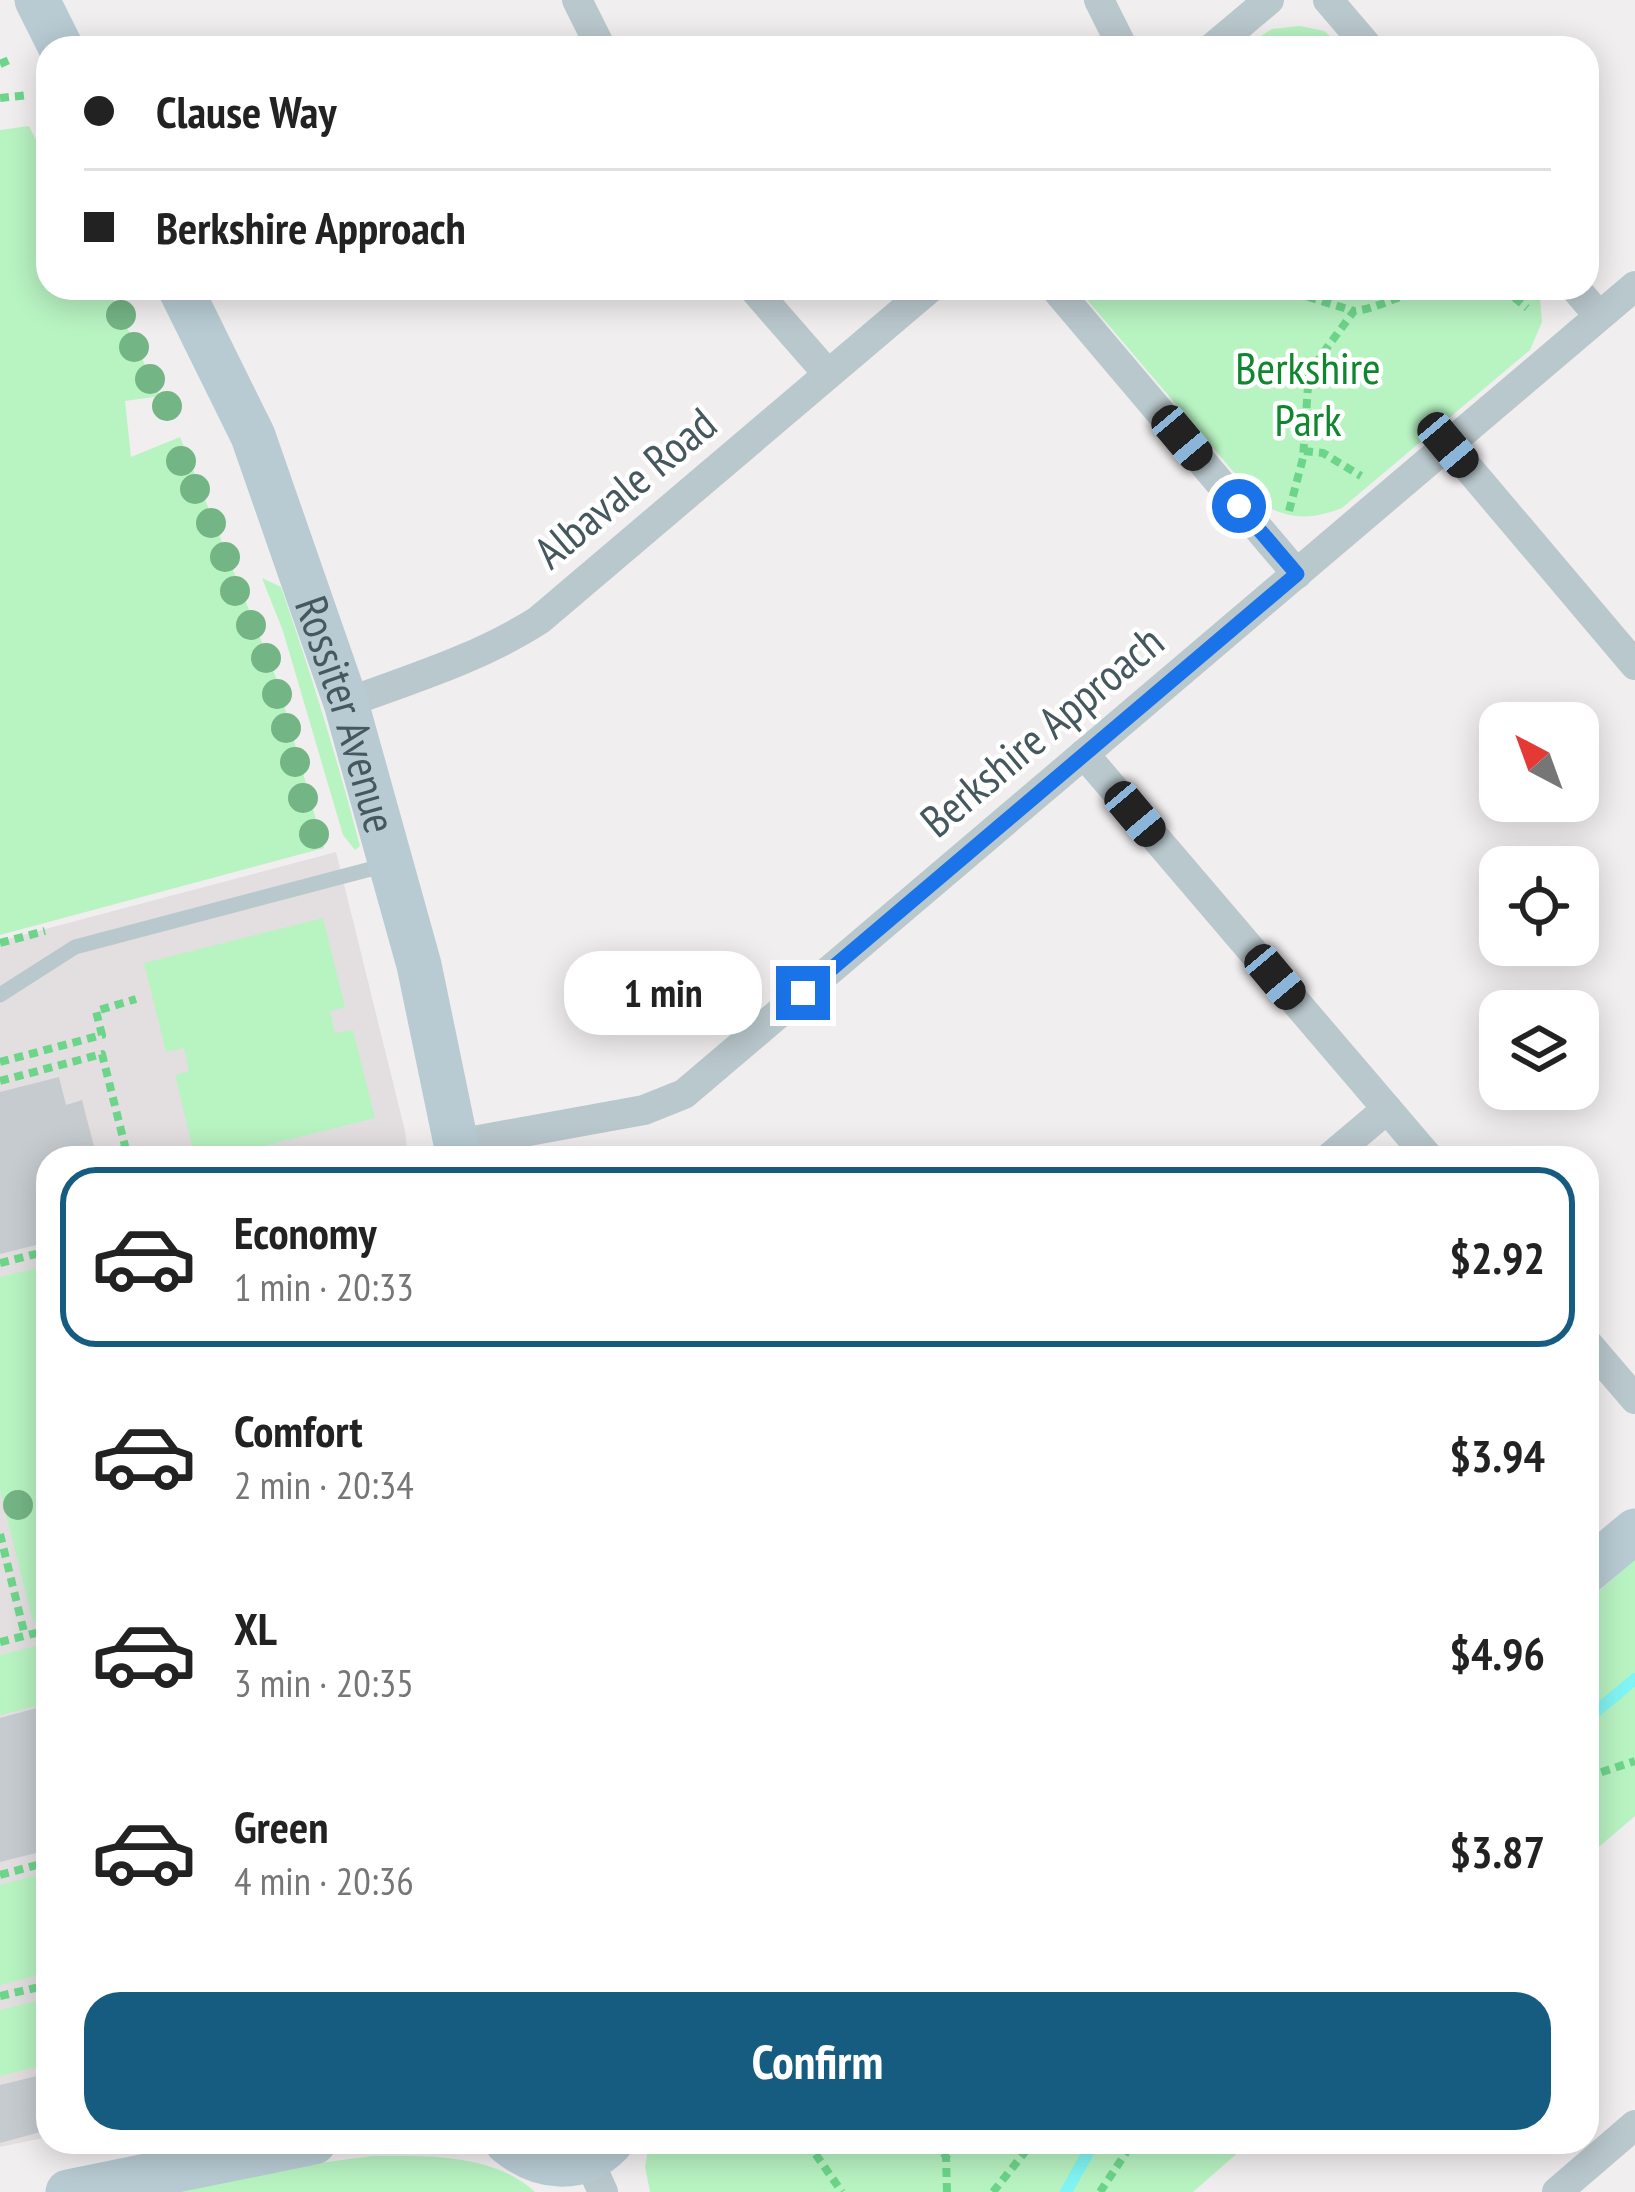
<!DOCTYPE html>
<html lang="en">
<head>
<meta charset="utf-8">
<style>
  body { margin:0; font-family:"PT Sans Narrow",sans-serif; background:#f6f6f6; color:#222; height:100vh; display:flex; flex-direction:column; font-size:45px; white-space:nowrap }
  * { box-sizing:border-box; margin:0 }
  p { font-size:39px; color:#767676 }
  .icon { flex:none; width:66px; height:66px; fill:none; stroke:currentColor; stroke-width:2; stroke-linecap:round; stroke-linejoin:round }
  .map { position:relative; flex:1; overflow:hidden }
  .sheet { position:absolute; left:36px; top:1146px; width:1563px; height:1008px; display:flex; flex-direction:column; background:#fff; border-radius:36px; box-shadow:0 6px 30px #0003 }
  .sheet>* { flex:none }
  .banner { position:absolute; left:36px; top:36px; width:1563px; height:264px; border-radius:36px; box-shadow:0 6px 30px #0003; display:grid; align-content:center; height:264px; padding:0 48px; background:#fff }
  .needle { width:78px; rotate:319deg }
  .tools { position:absolute; left:1479px; top:702px; display:grid; gap:24px }
  .tools a { display:grid; place-items:center; width:120px; height:120px; border-radius:24px; background:#fff; box-shadow:0 6px 30px #0003; font-size:60px }
  .end { position:absolute; width:54px; height:54px; margin:-27px; border:15px solid #1a73e8; background:#fff; box-shadow:0 0 0 6px #fff }
  .from { border-radius:50% }
  .bubble { position:absolute; height:84px; border-radius:36px; background:#fff; box-shadow:0 6px 30px #0003; font-size:39px; font-weight:600; line-height:84px; text-align:center }
  .car { position:absolute; width:36px; height:72px; margin:-36px -18px; border-radius:15px; box-shadow:0 0 9px 3px #0007; background:linear-gradient(#222 24%,#8ab4d8 0 40%,#222 0 76%,#8ab4d8 0 86%,#222 0) }
  .banner b { display:flex; align-items:center; gap:42px; height:114px; font-size:45px }
  .banner b+b { border-top:3px solid #e0e0e0 }
  .banner i { width:30px; height:30px; background:#222 }
  ul { padding:21px 0 0; list-style:none }
  li { display:flex; align-items:center; gap:36px; height:180px; margin:0 24px 18px; padding:0 24px; border:6px solid transparent; border-radius:36px }
  li div { flex:1 }
  li b { display:block; font-size:45px }
  li em { font-style:normal; font-weight:600 }
  li.selected { border-color:#165c80 }
  li>.icon { width:108px; height:108px; stroke-width:1.5 }
  .cta { display:flex; gap:24px; margin-top:auto; padding:24px 48px }
  .cta a { flex:1; height:138px; border-radius:36px; background:#165c80; color:#fff; font-size:48px; font-weight:600; line-height:138px; text-align:center }
  .map>svg:first-child { display:block }
  .education { fill:#e3dfe1 }
  .green { fill:#b8f3c2 }
  .lines { fill:none; stroke-linecap:round; stroke-linejoin:round }
  .stream { stroke:#81f5f3; stroke-width:12 }
  .building { fill:#c5cbcf }
  .path { stroke:#6dd58a; stroke-width:8; stroke-dasharray:9 6; stroke-linecap:butt }
  .lane { stroke:#b9c8cd; stroke-width:15 }
  .street { stroke:#b9c8cd; stroke-width:30 }
  .secondary { stroke:#b8cbd3; stroke-width:45 }
  .tree { fill:#74b585 }
  .route { stroke:#1a73e8; stroke-width:15 }
  .labels { text-anchor:middle; stroke-width:9; stroke-linejoin:round; paint-order:stroke }
  .park-label { font-size:45px; fill:#0e872f; stroke:#fff }
  .street-label { font-size:45px; fill:#45585e; stroke:#fff }
</style>
</head>
<body>
<div class="map">
<svg width="1635" height="2192" viewBox="0 0 1635 2192">
  <rect width="100%" height="100%" fill="#f1eeef"/>
  <!-- education -->
  <path class="education" d="M336,852l69,279 3,27h-360v979l-48,10v-1206z"/>
  <!-- green -->
  <g class="green">
    <path d="M1300,26l24,5 20,17h-102l30,-19z"/>
    <path d="M29,126l19,38v124h60l52,108 -35,5 6,56 49,-20 97,243 47,168 -324,87v-805z"/>
    <path d="M1077,288h462l3,34 -12,28 -188,158c-31,12 -53,12 -82,-5z"/>
    <path d="M262,578l19,9c30,86 56,171 79,259l-5,4 -12,-15 -60,-204z"/>
    <path d="M323,918l22,89 -15,4 5,22 18,-3 22,88 -159,40h-21l-20,-83 14,-4 -5,-23 -18,4 -22,-89z"/>
    <path d="M48,1265v353l-15,4 -33,-132v-213z"/>
    <path d="M1635,1560v256l-48,41v-256z"/>
    <path d="M48,1643v60l-48,12v-60z"/>
    <path d="M48,1872v101l-48,12v-100z"/>
    <path d="M48,1998v66l-48,12v-66z"/>
    <path d="M650,2142h600l-57,50h-543l-5,-26z"/>
    <path d="M373,2156c55,0 119,-3 162,36h-366l120,-25z"/>
  </g>
  <g class="lines">
    <!-- stream -->
    <g class="stream">
      <path d="M1587,1719l48,-40"/>
      <path d="M1066,2192l28,-50"/>
    </g>
  </g>
  <!-- building -->
  <g class="building">
    <path d="M59,1077l7,28 16,-5 15,58h-49v84l-48,12v-162z"/>
    <path d="M48,1705v145l-48,12v-144z"/>
    <path d="M37,2076l11,54 -48,13v-58z"/>
  </g>
  <g class="lines">
    <!-- path -->
    <g class="path">
      <path d="M0,64l11,-5"/>
      <path d="M0,98l28,-3"/>
      <path d="M1279,288l75,23"/>
      <path d="M1503,288l24,20"/>
      <path d="M1304,451l19,2 38,23"/>
      <path d="M1289,511l14,-53 6,-86 45,-61c21,-2 38,-13 58,-17 22,-5 38,3 60,-6"/>
      <path d="M0,943l45,-12"/>
      <path d="M0,1062l102,-27 -6,-24 40,-12"/>
      <path d="M0,1081l102,-27 26,104"/>
      <path d="M0,1263l48,-12"/>
      <path d="M0,1534l25,102"/>
      <path d="M0,1642l48,-12"/>
      <path d="M1587,1777l48,-16"/>
      <path d="M0,1875l48,-13"/>
      <path d="M0,1996l48,-11"/>
      <path d="M807,2142l35,50"/>
      <path d="M933,2142l13,14"/>
      <path d="M947,2192l-1,-36 13,-14"/>
      <path d="M993,2192l40,-50"/>
      <path d="M1100,2192l33,-50"/>
    </g>
    <!-- lane -->
    <path class="lane" d="M0,995l75,-48 311,-82"/>
    <!-- street -->
    <g class="street">
      <path d="M577,0l24,48"/>
      <path d="M1099,0l24,48"/>
      <path d="M1328,0l41,48"/>
      <path d="M1212,48l57,-48"/>
      <path d="M753,288l75,86"/>
      <path d="M1055,288l242,286"/>
      <path d="M1575,288l24,28"/>
      <path d="M1448,444l187,221"/>
      <path d="M346,703c65,-24 134,-45 193,-83l391,-332"/>
      <path d="M1084,754l345,404"/>
      <path d="M457,1144l187,-34 40,-16 951,-808"/>
      <path d="M1329,1158l58,-49"/>
      <path d="M1587,1343l48,56"/>
      <path d="M588,2159l15,33"/>
      <path d="M1557,2192l78,-67"/>
    </g>
    <!-- secondary -->
    <g class="secondary">
      <path d="M37,0l24,48"/>
      <path id="s1" d="M180,288l73,148 93,267 73,262 40,193"/>
      <path d="M1587,1571l48,-40"/>
      <path d="M507,2142c32,27 73,32 104,0"/>
      <path d="M68,2192l246,-50"/>
    </g>
  </g>
  <!-- trees -->
  <g class="tree">
    <circle cx="121" cy="315" r="15"/>
    <circle cx="134" cy="347" r="15"/>
    <circle cx="150" cy="379" r="15"/>
    <circle cx="167" cy="406" r="15"/>
    <circle cx="181" cy="461" r="15"/>
    <circle cx="195" cy="489" r="15"/>
    <circle cx="211" cy="523" r="15"/>
    <circle cx="225" cy="557" r="15"/>
    <circle cx="235" cy="591" r="15"/>
    <circle cx="251" cy="625" r="15"/>
    <circle cx="266" cy="658" r="15"/>
    <circle cx="277" cy="694" r="15"/>
    <circle cx="286" cy="728" r="15"/>
    <circle cx="295" cy="762" r="15"/>
    <circle cx="303" cy="798" r="15"/>
    <circle cx="314" cy="834" r="15"/>
    <circle cx="18" cy="1505" r="15"/>
  </g>
  <g class="lines">
    <!-- route -->
    <path class="route" d="M803,993l494,-419 -58,-68"/>
  </g>
  <g class="labels">
    <!-- park labels -->
    <g class="park-label">
      <text x="1308" y="384">Berkshire<tspan x="1308" dy="52">Park</tspan></text>
    </g>
    <!-- street labels -->
    <g class="street-label">
      <text transform="translate(625 488) rotate(-40)" y="16">Albavale Road</text>
      <text dy="16" stroke="none"><textPath href="#s1" startOffset="459">Rossiter Avenue</textPath></text>
      <text transform="translate(1042 731) rotate(-40)" y="16">Berkshire Approach</text>
    </g>
  </g>
</svg>
<div class="tools">
<a><svg class="needle" viewBox="-14 -14 28 28"><path d="M0-13l5 13h-10z" fill="#e53935"/><path d="M0 13l5-13h-10z" fill="#767676"/></svg></a>
<a><svg class="icon" aria-label="locate" viewBox="0 0 24 24"><circle cx="12" cy="12" r="6"/><path d="M12 2v4M12 18v4M2 12h4M18 12h4"/></svg></a>
<a><svg class="icon" aria-label="layers" viewBox="0 0 24 24"><path d="M12 4l9 5-9 5-9-5zM3 14l9 5 9-5"/></svg></a>
</div>
<i class="end from" style="left:1239px;top:506px"></i>
<i class="end" style="left:803px;top:993px"></i>
<div class="bubble" style="left:564px;top:951px;width:198px">1 min</div>
<i class="car" style="left:1182px;top:438px;rotate:140deg"></i>
<i class="car" style="left:1448px;top:445px;rotate:140deg"></i>
<i class="car" style="left:1135px;top:814px;rotate:140deg"></i>
<i class="car" style="left:1275px;top:977px;rotate:140deg"></i>
<div class="banner">
<b><i class="from"></i>Clause Way</b>
<b><i></i>Berkshire Approach</b>
</div>
<section class="sheet">
<ul>
<li class="selected"><svg class="icon" aria-label="car" viewBox="0 0 24 24"><path d="M5 17H2v-5l4-1 3-4h7l3 4 3 1v5h-3M9 17h6M6 11h13"/><circle cx="7" cy="17" r="2"/><circle cx="17" cy="17" r="2"/></svg><div><b>Economy</b><p>1 min · 20:33</p></div><em>$2.92</em></li>
<li><svg class="icon" aria-label="car" viewBox="0 0 24 24"><path d="M5 17H2v-5l4-1 3-4h7l3 4 3 1v5h-3M9 17h6M6 11h13"/><circle cx="7" cy="17" r="2"/><circle cx="17" cy="17" r="2"/></svg><div><b>Comfort</b><p>2 min · 20:34</p></div><em>$3.94</em></li>
<li><svg class="icon" aria-label="car" viewBox="0 0 24 24"><path d="M5 17H2v-5l4-1 3-4h7l3 4 3 1v5h-3M9 17h6M6 11h13"/><circle cx="7" cy="17" r="2"/><circle cx="17" cy="17" r="2"/></svg><div><b>XL</b><p>3 min · 20:35</p></div><em>$4.96</em></li>
<li><svg class="icon" aria-label="car" viewBox="0 0 24 24"><path d="M5 17H2v-5l4-1 3-4h7l3 4 3 1v5h-3M9 17h6M6 11h13"/><circle cx="7" cy="17" r="2"/><circle cx="17" cy="17" r="2"/></svg><div><b>Green</b><p>4 min · 20:36</p></div><em>$3.87</em></li>
</ul>
<div class="cta"><a>Confirm</a></div>
</section>
</div>
</body>
</html>
